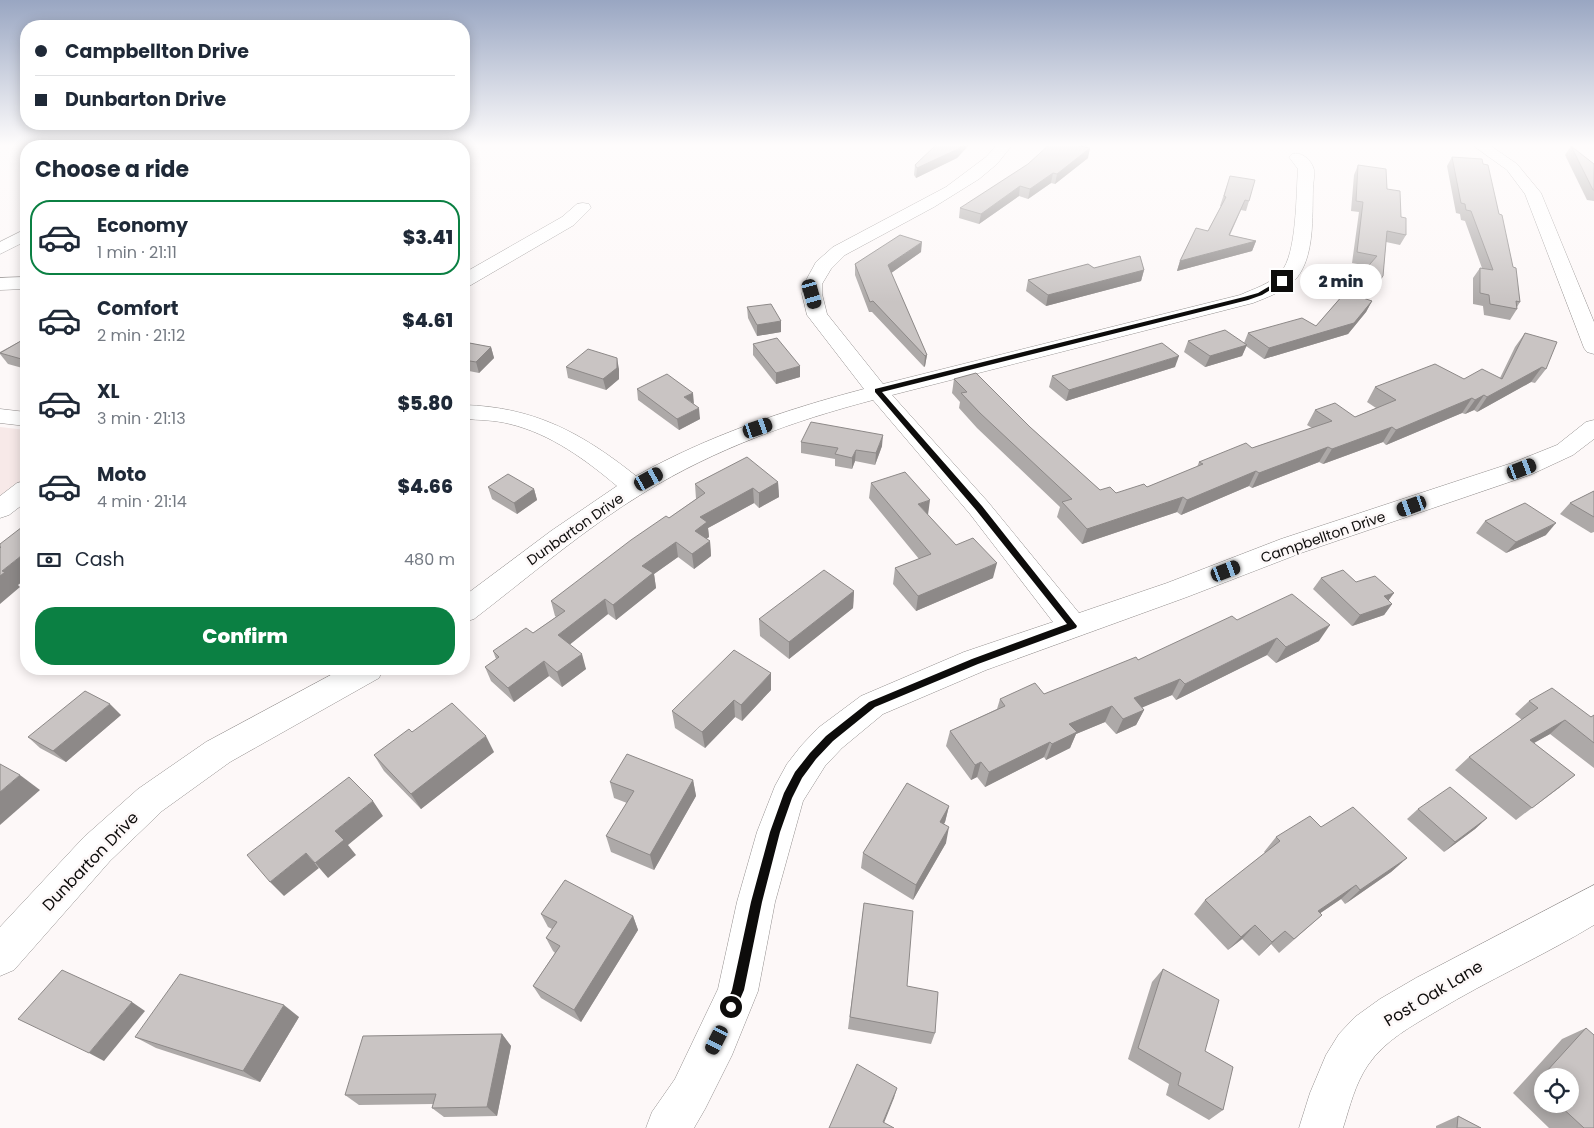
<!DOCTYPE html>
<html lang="en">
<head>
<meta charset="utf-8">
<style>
  body { margin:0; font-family:Poppins,sans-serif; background:#f6f6f7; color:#1f2937; height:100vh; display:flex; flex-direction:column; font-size:19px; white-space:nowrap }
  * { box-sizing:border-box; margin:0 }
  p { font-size:16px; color:#747a83 }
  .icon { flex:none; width:28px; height:28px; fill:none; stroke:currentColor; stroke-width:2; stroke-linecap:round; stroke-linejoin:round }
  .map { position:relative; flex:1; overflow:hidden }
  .drawer { position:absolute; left:20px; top:140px; width:450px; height:535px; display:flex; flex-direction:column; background:#fff; border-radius:20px; box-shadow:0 2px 12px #0003 }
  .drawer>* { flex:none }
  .guide { position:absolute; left:20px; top:20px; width:450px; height:110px; border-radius:20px; box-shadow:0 2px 12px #0003; display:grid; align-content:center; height:110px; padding:0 15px; background:#fff }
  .tools { position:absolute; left:1534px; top:1068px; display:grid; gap:10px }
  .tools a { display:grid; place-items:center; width:45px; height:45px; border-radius:50%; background:#fff; box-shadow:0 2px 12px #0003; font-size:25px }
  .end { position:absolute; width:22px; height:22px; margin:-11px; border:6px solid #0d0c0b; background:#fff; box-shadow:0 0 0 2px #fff }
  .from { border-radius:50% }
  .bubble { position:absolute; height:35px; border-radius:18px; background:#fff; box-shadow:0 2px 12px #0003; font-size:16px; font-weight:800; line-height:35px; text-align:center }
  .car { position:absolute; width:15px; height:30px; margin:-15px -8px; border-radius:6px; box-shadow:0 0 4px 1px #0007; background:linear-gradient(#222 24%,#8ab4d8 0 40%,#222 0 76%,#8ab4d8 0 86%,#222 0) }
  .guide b { display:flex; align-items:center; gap:18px; height:48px; font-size:19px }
  .guide b+b { border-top:1px solid #e0e1e3 }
  .guide i { width:12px; height:12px; background:#1f2937 }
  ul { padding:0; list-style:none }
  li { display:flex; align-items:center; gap:15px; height:75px; margin:0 10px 8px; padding:0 5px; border:2px solid transparent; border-radius:20px }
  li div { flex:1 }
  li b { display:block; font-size:19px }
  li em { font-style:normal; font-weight:800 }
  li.on { border-color:#0b8043 }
  li>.icon { width:45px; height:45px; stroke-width:1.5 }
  h2 { padding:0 15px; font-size:22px; line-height:60px }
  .pay { display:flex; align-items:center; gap:12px; height:55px; padding:0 15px; font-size:19px }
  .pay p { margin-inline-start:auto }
  .button { display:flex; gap:10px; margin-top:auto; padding:10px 15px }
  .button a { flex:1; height:58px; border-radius:20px; background:#0b8043; color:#fff; font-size:20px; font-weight:800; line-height:58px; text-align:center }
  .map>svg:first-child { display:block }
  .built { fill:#f7e9e8 }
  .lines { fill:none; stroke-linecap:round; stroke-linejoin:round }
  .minor-casing { stroke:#938f8e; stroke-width:1 }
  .minor { fill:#fff; fill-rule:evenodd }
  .wall { fill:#ada9a8; fill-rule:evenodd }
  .shaded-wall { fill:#8d8988 }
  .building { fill:#c9c4c3; stroke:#8d8988 }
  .route { fill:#0d0c0b }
  .labels { text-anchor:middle; stroke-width:5; stroke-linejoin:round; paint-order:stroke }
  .street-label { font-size:14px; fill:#0d0c0b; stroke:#fdf8f8 }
  .near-street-label { font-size:16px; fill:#0d0c0b; stroke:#fdf8f8 }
</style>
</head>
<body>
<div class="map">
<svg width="1594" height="1128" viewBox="0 0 1594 1128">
  <rect width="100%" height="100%" fill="#fdf8f8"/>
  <!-- built -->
  <path class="built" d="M0,427l26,3v49l-26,20z"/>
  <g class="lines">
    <defs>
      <g id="minor">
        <path d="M180,144h16l-1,2h-16z"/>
        <path d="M375,144h15l1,2h-15z"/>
        <path d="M998,144h15l-16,20 -18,15 -45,28 -89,48 -14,14 -9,15v10l5,20 56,70 357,-89c13,-6 31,-11 41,-23 16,-18 15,-78 17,-103l-9,-12 3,-3c9,-3 20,6 22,16 1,5 -1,13 -1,19 -1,28 2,67 -17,90 -11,12 -28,18 -43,24l-361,92 96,107 91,111 88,-30 114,-44 231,-76 45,-18 29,-23 8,-2v19l-21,16 -43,20 -229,78 -114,44 -201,73 -103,44 -41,34 -17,18 -22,35 -28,101 -17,89 -26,64 -27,54 -11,19h-48l6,-16 23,-33 43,-90 19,-87 20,-70 18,-46 12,-22 14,-18 17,-18 43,-32 103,-44 89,-30 -83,-108 -97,-114c-80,21 -158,49 -228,92 -61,37 -115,84 -171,127l-10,3v-26l87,-65 66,-45c-31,-26 -66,-52 -107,-62 -15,-4 -31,-4 -46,-5v-14c70,2 118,28 172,71 72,-40 148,-66 228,-87l-57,-74 -5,-21 2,-10 12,-22 17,-15 113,-60 40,-30z"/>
        <path d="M1471,144h17l29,20 24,29 53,129v32l-7,-2 -3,-4 -59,-154 -18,-24z"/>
        <path d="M583,203l6,1 2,4 -17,17 -103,60 -7,2v-14l98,-56 15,-13z"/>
        <path d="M26,229v12l-26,13v-12z"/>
        <path d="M26,277v12l-26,1v-12z"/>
        <path d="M0,409l26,3v14l-26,-3z"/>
        <path d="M26,481v21l-17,13 -9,3v-22l17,-13z"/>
        <path d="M342,669h41l-4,9 -149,84 -68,49 -52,50 -96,109 -14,6v-49l84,-90 54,-48 68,-47z"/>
        <path d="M1594,885v40c-51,31 -106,55 -157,86 -25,15 -52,29 -69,54 -13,19 -18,41 -25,63h-44l11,-35 16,-38 13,-21 16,-17 25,-18 36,-21z"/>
      </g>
    </defs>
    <!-- minor casing -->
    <use href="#minor" class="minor-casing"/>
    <!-- minor -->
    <use href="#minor" class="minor"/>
  </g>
  <!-- wall -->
  <g class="wall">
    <path d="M937,144h33l-13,14 -41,20 -2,-3 1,-10z"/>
    <path d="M1087,144l-3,3 4,11 -33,26 -4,-1 -23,16 -9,-3 -40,28 -20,-6 1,-10z"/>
    <path d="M1571,146l23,18v37l-7,-1 -22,-45z"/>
    <path d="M1452,157l68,145 -3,5v2l-7,11 -26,-5 -1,-9 -10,-2v-26l7,-10h2l-17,-47 -4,-1 -1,-6 -4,-1 -9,-47z"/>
    <path d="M1358,165l29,24 14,28 5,18 -6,10 -14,-3 -3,34 -6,11 -11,12 6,2 -6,11 -18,22 -84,25 -18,-13 -4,10 -37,11 -21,-15 4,-11 56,2 4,-10 68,-7 52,-60 -16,-3 7,-51 -8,-1 3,-36z"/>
    <path d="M1230,176l19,25 -3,10 -5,-1 -11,25 26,6 -4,10 -75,20 3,-10 28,-30 13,-25h-1z"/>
    <path d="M921,252l-30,21 36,82 -2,11 -1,1 -52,-55h-3l-14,-37v-11z"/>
    <path d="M1094,268l50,2 -3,11 -95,25 -20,-15 2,-11z"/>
    <path d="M747,307l34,14v11l-24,4 -9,-18z"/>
    <path d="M1525,333l21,36 -11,14 -4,-1 -54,30 -3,-2 -9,4 -3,-1 -76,32 -3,-3 -60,22 -4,-2 -67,26 -3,-2 -68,29 -4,-3 -95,32 -25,-27 3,-10 -83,-79 -18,-20 1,-6 -8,-9 2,-14 76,48 70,63 16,3 31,-6 50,-20 2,-5 53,-14 60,-20 -5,-3 8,-15 40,7 21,-9 -9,-6 8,-15 89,-8 36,-1 15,-31z"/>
    <path d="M26,338v31l-18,-5 -8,-10v-2z"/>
    <path d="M464,342l27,5 3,11 -15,15 -15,-3z"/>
    <path d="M753,344l47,33 -24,7 -23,-29z"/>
    <path d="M566,367l53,2v10l-13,11 -38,-12z"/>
    <path d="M1175,367l-109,34 -17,-14 3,-11z"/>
    <path d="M637,389l57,15 6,15 -21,11 -41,-30z"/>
    <path d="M801,442l81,4 -7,19 -20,-4 -3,8 -17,-3v-7l-34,-6z"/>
    <path d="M778,482l1,15 -20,11 -5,-5 -46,25 1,9 -3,2 4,2 1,15 -17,13 -16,-12 -24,17 2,14 -40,32 -8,-6 -38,30 16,25 -24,18 -13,-11 -35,26 -23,-21 -6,-14 11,-8 -3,-8 40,-18 23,-16 -1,-1 -4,-15 145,-102 -1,-15z"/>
    <path d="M871,483l57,32 28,30 37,33 -77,33 -23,-27 2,-16 24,-9 -50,-61z"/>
    <path d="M488,487l46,2 3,11 -20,14 -25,-15z"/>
    <path d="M1594,491v41l-3,1 -31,-19 10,-11z"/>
    <path d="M1485,521l61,14 -40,18 -30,-20z"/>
    <path d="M1321,578l35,4 33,19 3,3 -8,11 -32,11 -39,-37z"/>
    <path d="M854,591l-1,17 -64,51 -29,-23 -1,-17z"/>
    <path d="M1237,620l82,21 -43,22 -9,-8 -91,45 -4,-5 -30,12 2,3 -8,15 -20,9 -11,-12 -29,12 -6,14 -24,12 -2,-3 -59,30 -8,-10 -6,3 -25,-34 4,-15 47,-22 3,-10 44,-5 94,-34z"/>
    <path d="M771,690l-29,31 -7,-4 -30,31 -30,-20 -3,-17z"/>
    <path d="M1529,701l62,16 3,-2v53l-44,-34 -17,9 42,32 -59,45 -61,-50 14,-13 53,-37 -7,-6z"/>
    <path d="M121,715l-55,47 -26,-14 -12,-11z"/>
    <path d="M412,732l82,20 -73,57 -37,-38 -10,-16z"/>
    <path d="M693,780l3,16 -42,74 -43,-18 -5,-16 21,-33 -13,-5 -4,-16z"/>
    <path d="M949,806l-4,16 -1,2 2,19 -33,57 -52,-32 2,-15z"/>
    <path d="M1418,809l69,9 -12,11 -31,23 -37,-33z"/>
    <path d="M1321,827l86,31 -16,14 -46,32 -4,-5 -21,14 2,2 -43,38 -8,-9 -12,12 -17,-17 -14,11 -34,-36 11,-14 60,-47 -1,-1 12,-15z"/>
    <path d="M864,903l43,83 28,47 -4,11 -83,-15z"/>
    <path d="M541,914l92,2 5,14 -57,92 -40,-24 -8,-12 22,-33 -2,-2 -7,-13 6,-9 -4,-2z"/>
    <path d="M1163,969l42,82 18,59 -14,10 -43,-25 3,-11 -41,-25 24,-77z"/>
    <path d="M299,1017l-39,65 -104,-34 -21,-11z"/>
    <path d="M1586,1028l8,100h-45l-36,-35 49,-54zM1542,1076l28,28h-28z"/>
    <path d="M502,1034l9,12 -14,70 -53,1 -12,-9 1,-4 -74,1 -14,-10z"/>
    <path d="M1458,1116l23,12h-45v-2z"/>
  </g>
  <!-- shaded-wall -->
  <g class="shaded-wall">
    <path d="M963,144h7l-13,14 -41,20 1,-10z"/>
    <path d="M1080,144h7l-10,11 2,-9z"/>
    <path d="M1090,148l-2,10 -33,26 2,-10z"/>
    <path d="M1053,173l-2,10 -23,16 2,-10z"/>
    <path d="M1020,186l-1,10 -40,28 2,-10z"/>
    <path d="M1256,241l-4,10 -75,20 3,-10z"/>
    <path d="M922,242l-1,10 -34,24 1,-11z"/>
    <path d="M1144,270l-3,11 -95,25 2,-11z"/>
    <path d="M1383,276l-6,11 -19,22 5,-11z"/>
    <path d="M1372,301l-6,11 -18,22 -84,25 5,-11z"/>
    <path d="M781,321v11l-24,4v-11z"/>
    <path d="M1247,345l-5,11 -37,11 5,-11z"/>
    <path d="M491,347l3,11 -15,15 -3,-11z"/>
    <path d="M927,355l-2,11 -1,1 1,-11z"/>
    <path d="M1179,356l-4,11 -109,34 3,-11z"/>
    <path d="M617,358l2,11v10l-13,11 -3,-11z"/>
    <path d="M800,366v11l-24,7v-11z"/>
    <path d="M1542,367l-11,15 -54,30 10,-15z"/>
    <path d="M693,393l1,11 -10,-7z"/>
    <path d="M1484,395l-10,15 -9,4 10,-14z"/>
    <path d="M1472,398l-10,15 -76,32 10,-15z"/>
    <path d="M699,408l1,11 -21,11 -2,-11z"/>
    <path d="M1392,427l-9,15 -60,22 9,-15z"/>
    <path d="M883,435l-1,11 -7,19 1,-12z"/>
    <path d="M1328,447l-9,15 -67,26 7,-15z"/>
    <path d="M856,450l-1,11 -3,8v-11z"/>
    <path d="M1256,471l-7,15 -68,29 6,-15z"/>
    <path d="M778,482l1,15 -20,11v-15z"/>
    <path d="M753,488l1,15 -46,25 1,9 -13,9 -1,-15 5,-14z"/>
    <path d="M534,489l3,11 -20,14 -3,-11z"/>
    <path d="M1183,497l-6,15 -95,32 5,-15z"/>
    <path d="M930,500l-2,15 -10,-11z"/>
    <path d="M1556,523l-10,12 -40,18 10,-11z"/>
    <path d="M710,541l1,15 -17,13 -2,-15z"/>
    <path d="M676,542l2,15 -24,17 2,14 -40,32 -3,-15 29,-39z"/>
    <path d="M26,552v27l-8,6 2,2 -20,17v-28l2,-5z"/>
    <path d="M997,563l-4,15 -77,33 2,-15z"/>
    <path d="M854,591l-1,17 -64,51v-17z"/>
    <path d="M1394,593l-8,11 -2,-8z"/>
    <path d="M605,599l3,15 -45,36 -5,-15z"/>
    <path d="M1392,604l-8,11 -32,11 8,-11z"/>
    <path d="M1330,625l-11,16 -43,22 10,-16z"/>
    <path d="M1277,638l-10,17 -91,45 9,-16z"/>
    <path d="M582,654l4,15 -24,18 -5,-15z"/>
    <path d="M544,661l5,15 -35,26 -6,-14z"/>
    <path d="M771,673v17l-29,31 -1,-16z"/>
    <path d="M1180,679l-8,16 -45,19 7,-16z"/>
    <path d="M734,700l1,17 -30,31 -3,-16z"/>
    <path d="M110,704l11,11 -55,47 -13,-11z"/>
    <path d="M1112,706l-7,16 -29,12 -6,14 -24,12 6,-16 17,-20z"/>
    <path d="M1144,710l-8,15 -20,9 7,-15z"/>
    <path d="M1565,720l-15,14 -35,20 15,-14z"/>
    <path d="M486,736l8,16 -73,57 -10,-15z"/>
    <path d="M1050,742l-6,15 -59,30 4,-15z"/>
    <path d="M981,762l-4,15 -6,3 4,-15z"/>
    <path d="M20,775l20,15 -40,35v-33z"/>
    <path d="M1575,775l-16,13 -43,32 16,-12z"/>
    <path d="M693,780l3,16 -42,74 -4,-15z"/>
    <path d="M373,801l10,15 -35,29 8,10 -28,23 -13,-15 20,-32z"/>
    <path d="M949,806l-4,16 -9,15 4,-15z"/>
    <path d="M1487,818l-12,11 -31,23 11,-10z"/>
    <path d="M949,827l-3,16 -33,57 3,-15z"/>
    <path d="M306,853l13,15 -35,28 -14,-14z"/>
    <path d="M1407,858l-16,14 -46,32 15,-14z"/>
    <path d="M1356,885l-15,14 -38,26 15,-14z"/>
    <path d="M633,916l5,14 -57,92 -7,-12z"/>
    <path d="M1255,925l-13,14 -14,11 13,-13z"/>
    <path d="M1285,931l-14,13 -12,12 13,-14z"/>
    <path d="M132,1002l13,9 -41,50 -15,-8z"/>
    <path d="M284,1005l15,12 -39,65 -17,-11z"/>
    <path d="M502,1034l9,12 -14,70 -10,-9z"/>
    <path d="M897,1088l-3,10 -12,30 1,-6z"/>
  </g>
  <!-- building -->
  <g class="building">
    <path d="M937,144h26l-5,5 -41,19 -2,-3z"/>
    <path d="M1050,144h30l-1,2 11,2 -33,26 -4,-1 -23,16 -10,-3 -39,28 -21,-6 68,-44z"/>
    <path d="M438,145l21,1h-21z"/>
    <path d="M1571,146l23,18v26h-1z"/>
    <path d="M1452,157l30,2 1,5 5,1 11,49 3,1 11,52 3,1 4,34 -4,-1 1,8 -27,-5 -1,-9 -9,-2v-25l13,2 -22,-59 -5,-1 -1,-6 -4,-1z"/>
    <path d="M1358,165l28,4 1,20 13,2 1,26 5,1v17l-19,-4 -4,45 -20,22 9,3 -18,22 -85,25 -21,-15 54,-15 14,8 61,-70 -20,-4 6,-50 -7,-1z"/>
    <path d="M1230,176l25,4 -6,21 -4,-1 -16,35 27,6 -76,20 16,-33 12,3 18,-34 -2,-1z"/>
    <path d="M900,235l22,7 -34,23 39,90 -2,1 -52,-55 -3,1 -15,-38z"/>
    <path d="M1140,256l4,14 -96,25 -20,-15 60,-16 6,4z"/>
    <path d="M771,304l10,17 -24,4 -10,-18z"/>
    <path d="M1225,330l22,15 -37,11 -22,-15z"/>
    <path d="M1525,333l32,9 -11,27 -4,-2 -55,30 -3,-2 -9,5 -3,-2 -76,32 -4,-3 -60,22 -4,-2 -69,26 -3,-2 -69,29 -4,-3 -96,32 -25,-27 10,-3 -92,-86 -19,-20 6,-1 -13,-13 22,-6 54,54 70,63 10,-3 6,6 28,-9 3,3 56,-23 -4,-2 47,-19 6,5 80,-27 -17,-11 20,-7 20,14 41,-17 -21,-13 60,-23 29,15 18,-10 20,10z"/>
    <path d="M26,338v21l-1,1 -25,-7z"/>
    <path d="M777,338l23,28 -24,7 -23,-29z"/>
    <path d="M464,342l27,5 -15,15 -12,-2z"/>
    <path d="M1162,343l17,13 -110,34 -17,-14z"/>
    <path d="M588,349l29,9v10l-14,11 -37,-12z"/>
    <path d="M667,374l26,19 -9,4 15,11 -22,11 -40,-30z"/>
    <path d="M811,422l72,13 -7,18 -20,-3 -4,8 -17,-4 3,-6 -37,-6z"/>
    <path d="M747,457l31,25 -19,11 -6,-5 -53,29 7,5 -12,9 15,10 -18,13 -16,-12 -34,24 11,7 -40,32 -8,-6 -47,36 24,19 -25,18 -13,-11 -36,27 -23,-21 14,-10 -6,-6 33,-23 7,5 32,-22 -14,-10 80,-61 35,-24 3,2 36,-25 -10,-9z"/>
    <path d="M905,472l25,28 -12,4 38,41 17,-7 24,25 -79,33 -23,-28 36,-14 -60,-71z"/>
    <path d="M508,474l26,15 -20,14 -26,-16z"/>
    <path d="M1594,491v26l-24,-14z"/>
    <path d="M1525,503l31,20 -40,19 -31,-21z"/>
    <path d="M26,524v28l-24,19 3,1 -5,4v-28l1,-1h-1v-3z"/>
    <path d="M824,570l30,21 -65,51 -30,-23z"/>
    <path d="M1343,570l13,12 19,-6 19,17 -10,3 8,8 -32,11 -39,-37z"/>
    <path d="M1292,594l38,31 -44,22 -9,-9 -92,46 -5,-5 -46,19 10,12 -21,9 -11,-13 -43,18 8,8 -25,12 -2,-2 -61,30 -8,-10 -6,3 -25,-34 55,-25 -5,-7 35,-16 9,11 92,-37 2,3 94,-44 5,4z"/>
    <path d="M734,650l37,23 -30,32 -7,-5 -32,32 -30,-21z"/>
    <path d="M1552,688l39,29 3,-2v28l-29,-23 -35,20 45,35 -43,33 -63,-51 69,-49 -9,-7z"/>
    <path d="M85,691l25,13 -57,47 -25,-14z"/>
    <path d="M452,703l34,33 -75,58 -37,-39 35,-26 3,3z"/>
    <path d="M627,754l66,26 -43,75 -44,-19 28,-45 -24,-9z"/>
    <path d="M0,764l20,11 -20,17z"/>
    <path d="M349,777l24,24 -38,30 9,9 -29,23 -9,-10 -36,29 -23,-27z"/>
    <path d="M907,783l42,23 -9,16 9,5 -33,58 -53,-32z"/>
    <path d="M1450,787l37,31 -32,24 -37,-33z"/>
    <path d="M1353,807l54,51 -47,32 -4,-5 -38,26 4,4 -28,24 -9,-8 -13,11 -17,-17 -14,12 -36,-37 75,-59 -4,-4 34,-21 11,11z"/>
    <path d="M565,880l68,36 -59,94 -41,-24 27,-40 -14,-8 11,-16 -16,-8z"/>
    <path d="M864,903l49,8 -6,75 31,6 -3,41 -85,-16z"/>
    <path d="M1163,969l56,31 -14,51 28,16 -10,43 -45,-25 3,-12 -43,-25z"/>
    <path d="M62,970l70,32 -43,51 -71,-34z"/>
    <path d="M180,974l104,31 -41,66 -108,-34z"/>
    <path d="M1586,1028l8,7v93h-10l-26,-24h12v-28h-28v13l-6,-6z"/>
    <path d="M502,1034l-15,73 -55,1 4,-14 -91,1 18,-59z"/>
    <path d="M857,1064l40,24 -14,34 11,6h-65z"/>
    <path d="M1458,1116l23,12h-24z"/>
  </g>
  <!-- sky -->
  <linearGradient id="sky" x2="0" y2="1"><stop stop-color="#99a6c2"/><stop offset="0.48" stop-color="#fefcfc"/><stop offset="1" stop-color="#fefcfc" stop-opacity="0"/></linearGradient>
  <rect width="1594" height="302" fill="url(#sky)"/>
  <!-- route -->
  <path class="route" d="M1280,280l5,1 -23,14 -14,5 -366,92 100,114 95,120 -1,2 -98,36 -103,43 -42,34 -17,18 -14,19 -10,20 -12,34 -18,70 -18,88 -9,21 -4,2 -4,-2 -2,-4 7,-17 19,-88 19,-70 14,-39 11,-21 15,-19 16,-17 43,-34 103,-43 95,-35 -91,-114 -101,-118v-3l369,-92 14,-4z"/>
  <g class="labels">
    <!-- street labels -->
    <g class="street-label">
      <text transform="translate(575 529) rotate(-35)" y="5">Dunbarton Drive</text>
      <text transform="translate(1323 537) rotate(-19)" y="5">Campbellton Drive</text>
    </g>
    <!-- near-street labels -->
    <g class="near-street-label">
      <text transform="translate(90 861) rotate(-46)" y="6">Dunbarton Drive</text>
      <text transform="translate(1433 993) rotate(-31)" y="6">Post Oak Lane</text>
    </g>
  </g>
</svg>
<div class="tools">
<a><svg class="icon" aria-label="locate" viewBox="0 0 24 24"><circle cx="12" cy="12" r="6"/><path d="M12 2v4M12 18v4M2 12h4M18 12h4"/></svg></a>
</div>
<i class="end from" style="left:731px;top:1007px"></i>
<i class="end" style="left:1282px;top:281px"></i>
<div class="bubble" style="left:1300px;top:264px;width:82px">2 min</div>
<i class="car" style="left:812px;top:294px;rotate:164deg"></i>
<i class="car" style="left:758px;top:428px;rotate:71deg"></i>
<i class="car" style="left:1522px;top:469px;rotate:69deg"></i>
<i class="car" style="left:649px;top:479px;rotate:61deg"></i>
<i class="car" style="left:1412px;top:506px;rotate:250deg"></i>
<i class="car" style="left:1226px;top:571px;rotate:69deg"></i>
<i class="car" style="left:717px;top:1040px;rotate:207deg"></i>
<div class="guide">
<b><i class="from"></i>Campbellton Drive</b>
<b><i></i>Dunbarton Drive</b>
</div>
<section class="drawer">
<h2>Choose a ride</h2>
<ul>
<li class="on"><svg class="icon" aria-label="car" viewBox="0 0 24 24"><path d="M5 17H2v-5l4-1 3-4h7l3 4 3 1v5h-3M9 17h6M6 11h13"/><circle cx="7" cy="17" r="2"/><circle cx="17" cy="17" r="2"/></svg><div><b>Economy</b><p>1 min · 21:11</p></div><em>$3.41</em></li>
<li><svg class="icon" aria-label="car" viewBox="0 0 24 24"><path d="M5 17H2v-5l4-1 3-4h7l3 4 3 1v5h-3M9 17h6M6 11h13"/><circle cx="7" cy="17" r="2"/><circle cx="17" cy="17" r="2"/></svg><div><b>Comfort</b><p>2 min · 21:12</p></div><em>$4.61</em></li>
<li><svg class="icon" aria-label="car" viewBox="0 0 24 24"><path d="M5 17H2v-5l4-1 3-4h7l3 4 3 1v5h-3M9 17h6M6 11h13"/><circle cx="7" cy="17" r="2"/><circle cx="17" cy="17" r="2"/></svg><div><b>XL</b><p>3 min · 21:13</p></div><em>$5.80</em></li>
<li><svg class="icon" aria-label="car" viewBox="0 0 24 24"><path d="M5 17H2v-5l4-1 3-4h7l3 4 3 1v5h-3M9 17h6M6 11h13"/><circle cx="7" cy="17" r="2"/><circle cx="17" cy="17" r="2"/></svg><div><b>Moto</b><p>4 min · 21:14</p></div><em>$4.66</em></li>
</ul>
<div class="pay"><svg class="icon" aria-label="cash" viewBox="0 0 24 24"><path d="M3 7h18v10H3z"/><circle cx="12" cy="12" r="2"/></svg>Cash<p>480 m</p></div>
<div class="button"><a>Confirm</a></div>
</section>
</div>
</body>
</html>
